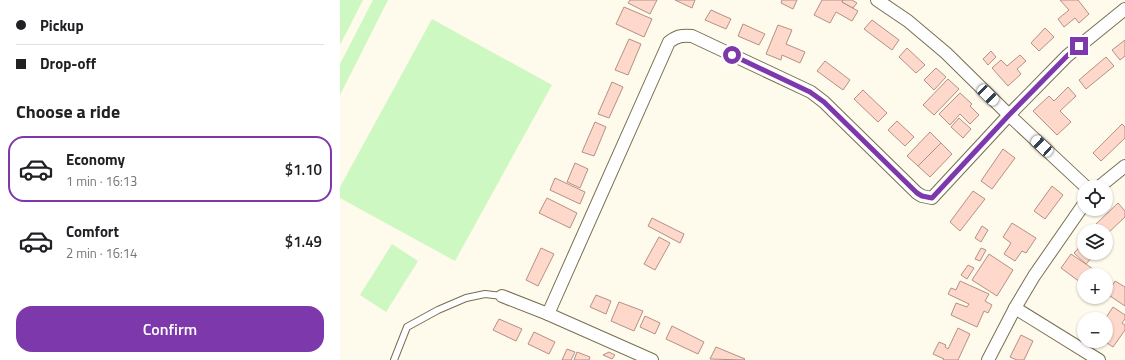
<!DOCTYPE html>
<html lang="en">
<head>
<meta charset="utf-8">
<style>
  body { margin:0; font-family:"Titillium Web",sans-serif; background:#f6f6f6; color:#202124; height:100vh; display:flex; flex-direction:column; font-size:15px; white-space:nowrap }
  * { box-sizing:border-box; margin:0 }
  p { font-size:13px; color:#757577 }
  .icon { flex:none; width:22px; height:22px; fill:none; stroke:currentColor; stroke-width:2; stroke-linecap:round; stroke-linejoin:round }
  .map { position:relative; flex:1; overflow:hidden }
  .sheet { display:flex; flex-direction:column; background:#fff; width:340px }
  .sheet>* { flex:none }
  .banner { display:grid; align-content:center; height:88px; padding:0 16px; background:#fff }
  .controls { position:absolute; left:737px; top:180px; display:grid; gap:8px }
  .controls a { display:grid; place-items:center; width:36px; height:36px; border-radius:50%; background:#fff; box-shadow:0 1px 3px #0004; font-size:20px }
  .end { position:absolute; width:18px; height:18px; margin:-9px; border:5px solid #7d38ab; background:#fff; box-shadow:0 0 0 2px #fff }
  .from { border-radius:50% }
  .car { position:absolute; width:12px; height:24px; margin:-12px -6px; border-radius:5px; box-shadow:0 0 3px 1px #0007; background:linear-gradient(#fff 24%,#345 0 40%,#fff 0 76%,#345 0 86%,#fff 0) }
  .banner b { display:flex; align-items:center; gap:14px; height:38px; font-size:15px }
  .banner b+b { border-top:1px solid #e0e0e0 }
  .banner i { width:10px; height:10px; background:#202124 }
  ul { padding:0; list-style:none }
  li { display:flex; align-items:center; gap:12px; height:66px; margin:0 8px 6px; padding:0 8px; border:2px solid transparent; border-radius:16px }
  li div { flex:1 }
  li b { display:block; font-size:15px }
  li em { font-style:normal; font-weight:600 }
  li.active { border-color:#7d38ab }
  li>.icon { width:36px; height:36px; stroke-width:1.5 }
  h2 { padding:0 16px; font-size:18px; line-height:48px }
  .action { display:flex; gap:8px; margin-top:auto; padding:8px 16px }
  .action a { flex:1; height:46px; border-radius:16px; background:#7d38ab; color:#fff; font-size:16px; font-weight:600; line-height:46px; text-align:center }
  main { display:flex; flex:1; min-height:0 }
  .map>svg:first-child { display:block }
  .green { fill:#cef8c2 }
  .building { fill:#fdd8cb; stroke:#b49185 }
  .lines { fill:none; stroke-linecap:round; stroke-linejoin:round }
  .lane-casing { stroke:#796e51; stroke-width:8 }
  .street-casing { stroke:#796e51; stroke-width:14 }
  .lane { stroke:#fff; stroke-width:6 }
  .street { stroke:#fff; stroke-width:12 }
  .route { stroke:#7d38ab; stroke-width:5 }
</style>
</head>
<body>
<main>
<section class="sheet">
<div class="banner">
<b><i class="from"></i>Pickup</b>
<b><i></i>Drop-off</b>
</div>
<h2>Choose a ride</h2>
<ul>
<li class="active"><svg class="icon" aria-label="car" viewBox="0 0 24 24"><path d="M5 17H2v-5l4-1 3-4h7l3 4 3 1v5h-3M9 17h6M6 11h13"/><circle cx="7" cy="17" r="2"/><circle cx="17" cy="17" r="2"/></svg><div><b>Economy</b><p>1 min · 16:13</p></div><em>$1.10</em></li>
<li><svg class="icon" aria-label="car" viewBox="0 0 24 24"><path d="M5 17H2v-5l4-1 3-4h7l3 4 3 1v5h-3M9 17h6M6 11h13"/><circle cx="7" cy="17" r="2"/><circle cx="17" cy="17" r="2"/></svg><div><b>Comfort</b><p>2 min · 16:14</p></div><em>$1.49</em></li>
</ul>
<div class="action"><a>Confirm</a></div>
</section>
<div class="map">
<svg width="785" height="360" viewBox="0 0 785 360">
  <rect width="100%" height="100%" fill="#fefaec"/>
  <!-- green -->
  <g class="green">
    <path d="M0,0h23l-23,45z"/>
    <path d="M33,0h15l-48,95v-31z"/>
    <path d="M92,19l120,66 -97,176 -115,-63v-11z"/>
    <path d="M52,244l26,17 -32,51 -26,-17z"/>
  </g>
  <!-- building -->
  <g class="building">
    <path d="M290,0h27l-7,14 -22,-11z"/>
    <path d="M335,0h20l-3,8z"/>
    <path d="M442,0h15l-4,9 -12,-6z"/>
    <path d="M482,0h21l-1,2 16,9 -6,10 -16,-9 -6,11 -16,-8z"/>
    <path d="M503,0h9l5,3 -4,5 -11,-6z"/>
    <path d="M720,0h18l11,14 -10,9 -4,-5 -11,9 -6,-8 11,-9z"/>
    <path d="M284,7l28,12 -8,18 -28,-13z"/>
    <path d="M371,10l20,9 -5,10 -21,-9z"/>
    <path d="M532,20l27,20 -7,10 -28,-21z"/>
    <path d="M403,24l22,10 -6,11 -21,-9z"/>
    <path d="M438,25l14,5 -6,14 19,8 -5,11 -18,-8 -1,5 -15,-6z"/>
    <path d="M705,28l9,9 -15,14 -8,-8z"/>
    <path d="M289,39l12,5 -13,31 -13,-5z"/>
    <path d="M785,40v16l-5,4 -8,-10z"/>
    <path d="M567,48l18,17 -9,8 -17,-16z"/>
    <path d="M651,51l5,6 -8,8 -5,-6z"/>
    <path d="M680,55l6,6 -9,8 4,5 -13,12 -16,-18 9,-8 6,6z"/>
    <path d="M766,57l8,9 -28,23 -7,-9z"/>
    <path d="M485,61l25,19 -7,10 -26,-19z"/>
    <path d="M596,68l10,9 -12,13 -10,-10z"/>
    <path d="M608,79l11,10 -25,26 -11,-10z"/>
    <path d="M272,82l11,5 -14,31 -11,-4z"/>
    <path d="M728,87l8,9 -16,15 11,11 -14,13 -24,-24 16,-15 5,5z"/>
    <path d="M523,90l24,23 -9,9 -24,-23z"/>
    <path d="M620,93l12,11 -2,2 9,9 -9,9 -10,-10 -10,11 -11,-11z"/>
    <path d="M619,118l12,11 -8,9 -12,-11z"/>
    <path d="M557,121l17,16 -9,9 -17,-16z"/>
    <path d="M255,122l11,5 -12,29 -12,-4z"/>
    <path d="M782,124l3,3v11l-24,23 -8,-8z"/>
    <path d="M590,132l11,11 -23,23 -11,-10z"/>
    <path d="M601,143l11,11 -22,23 -12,-11z"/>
    <path d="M663,149l12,9 -23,31 -11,-8z"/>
    <path d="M235,163l13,6 -8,19 -13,-6z"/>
    <path d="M215,178l30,14 -5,12 -30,-14z"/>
    <path d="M712,186l11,9 -18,24 -11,-8z"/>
    <path d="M633,191l12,8 -25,32 -10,-9z"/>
    <path d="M207,198l30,15 -7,15 -31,-15z"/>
    <path d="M778,203l7,8v6l-19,18v-4h-3l-7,-7z"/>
    <path d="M312,218l32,16 -4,9 -32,-17z"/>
    <path d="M672,223l24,15 -10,15 -4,-2 -7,10 -11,-7 7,-11 -8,-6z"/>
    <path d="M642,226l6,4 -7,12 -6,-4z"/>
    <path d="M319,237l11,6 -15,27 -11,-6z"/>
    <path d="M744,242v11h12l-10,11 -12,-11z"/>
    <path d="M201,248l13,6 -16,32 -12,-6z"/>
    <path d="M641,248l5,2 -6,11 -5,-2z"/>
    <path d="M649,254l24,16 -16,26 -25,-16z"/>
    <path d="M731,254l28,19 -2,2h-13v10l-23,-17z"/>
    <path d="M628,265l6,3 -7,11 -6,-4z"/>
    <path d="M620,281l29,13 -4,7 7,4 -4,8 -4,-2 -7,16 -26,-12 5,-12 11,4 2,-3 -21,-10 3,-6 5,2z"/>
    <path d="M775,281l10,6v19l-18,-12z"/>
    <path d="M256,295l15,6 -5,13 -16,-7z"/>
    <path d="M279,302l24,9 -9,20 -23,-10z"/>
    <path d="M773,307l12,8v4l-3,4 3,2v5l-12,17 -9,-6h2v-22h-1z"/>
    <path d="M305,316l15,7 -5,11 -15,-7z"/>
    <path d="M159,319l23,10 -6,12 -23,-11z"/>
    <path d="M332,326l32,16 -6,12 -32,-15z"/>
    <path d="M618,328l12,6 -12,26h-15l1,-1 -11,-5 6,-12 7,3 -1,2 3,2z"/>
    <path d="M194,332l21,10 -6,12 -21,-10z"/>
    <path d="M681,335l12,6 -9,19h-7l-7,-3z"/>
    <path d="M376,347l29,12 -1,1 -34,-1z"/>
    <path d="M227,349l8,3 -4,8h-9z"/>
    <path d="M237,352l13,5 -1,3h-15z"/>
    <path d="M269,352l6,3 -3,4 -9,-4z"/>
  </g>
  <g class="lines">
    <defs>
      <path id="lane" d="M54,360l13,-33 31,-17 28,-12 19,-4 17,2"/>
      <g id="street">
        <path d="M537,0l31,21 38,32 63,62 77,72"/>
        <path d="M759,187l26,-21"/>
        <path d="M162,296l46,18 104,46"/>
        <path d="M675,308l84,52"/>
        <path d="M208,314l121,-272c8,-6 13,-7 23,-6l119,56 13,10 93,91 5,3 10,2 77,-83 58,-59 58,-47"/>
        <path d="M648,360l27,-52 19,-32 50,-72"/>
      </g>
    </defs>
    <!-- lane casing -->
    <use href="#lane" class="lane-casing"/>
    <!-- street casing -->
    <use href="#street" class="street-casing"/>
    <!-- lane -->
    <use href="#lane" class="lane"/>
    <!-- street -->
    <use href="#street" class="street"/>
  </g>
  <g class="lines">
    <!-- route -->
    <path class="route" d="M392,55l78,37 14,10 93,91 5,3 10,2 77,-83 58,-59 12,-10"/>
  </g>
</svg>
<div class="controls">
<a><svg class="icon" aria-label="locate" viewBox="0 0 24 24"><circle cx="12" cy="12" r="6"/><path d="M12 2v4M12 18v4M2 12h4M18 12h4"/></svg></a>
<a><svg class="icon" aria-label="layers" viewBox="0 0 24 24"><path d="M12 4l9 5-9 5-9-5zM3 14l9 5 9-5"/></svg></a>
<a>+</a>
<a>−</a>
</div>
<i class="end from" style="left:392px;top:55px"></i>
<i class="end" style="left:739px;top:46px"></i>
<i class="car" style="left:648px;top:95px;rotate:134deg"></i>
<i class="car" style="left:702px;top:146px;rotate:313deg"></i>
</div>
</main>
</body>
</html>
